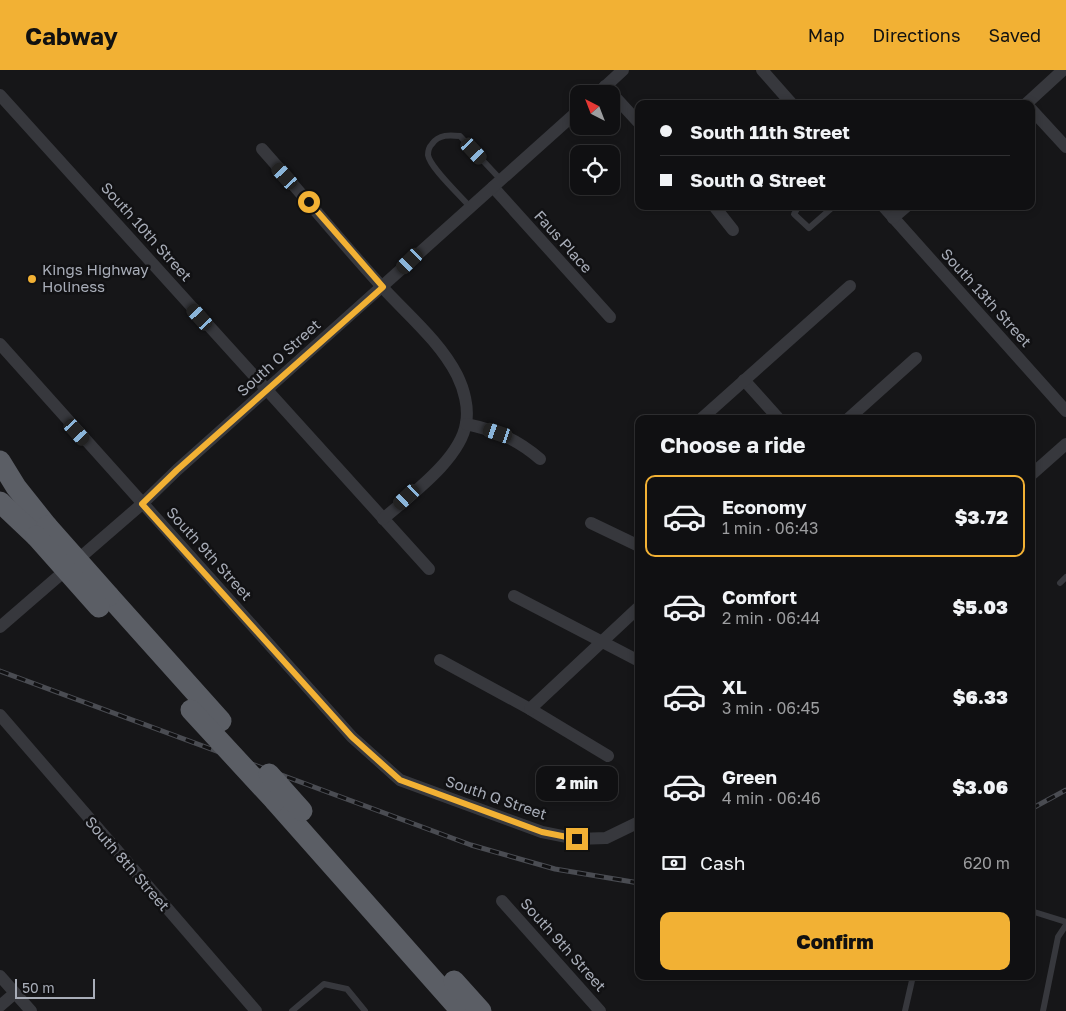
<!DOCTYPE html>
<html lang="en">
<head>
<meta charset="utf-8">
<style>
  body { margin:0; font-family:"Golos Text",sans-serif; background:#1e1e20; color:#f1f3f6; height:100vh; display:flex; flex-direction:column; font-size:19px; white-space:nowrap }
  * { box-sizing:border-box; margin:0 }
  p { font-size:16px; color:#9c9d9f }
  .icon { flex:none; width:28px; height:28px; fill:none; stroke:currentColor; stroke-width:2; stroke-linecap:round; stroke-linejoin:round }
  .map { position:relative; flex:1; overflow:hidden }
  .drawer { position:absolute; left:635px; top:345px; width:400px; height:565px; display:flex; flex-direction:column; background:#101012; border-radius:10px; box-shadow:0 2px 8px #0003,0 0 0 1px #303032 }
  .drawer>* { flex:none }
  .banner { position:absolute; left:635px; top:30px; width:400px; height:110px; border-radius:10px; box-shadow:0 2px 8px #0003,0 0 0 1px #303032; display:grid; align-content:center; height:110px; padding:0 25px; background:#101012 }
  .needle { width:32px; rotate:318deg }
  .fabs { position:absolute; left:570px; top:15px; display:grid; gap:10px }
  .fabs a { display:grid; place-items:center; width:50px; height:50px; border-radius:10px; background:#101012; box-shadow:0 2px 8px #0003,0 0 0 1px #303032; font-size:25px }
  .scale { position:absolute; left:15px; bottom:12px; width:80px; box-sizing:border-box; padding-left:5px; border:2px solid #a8adb8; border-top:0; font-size:14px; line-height:18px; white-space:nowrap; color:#a8adb8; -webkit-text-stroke:4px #111113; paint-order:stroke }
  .end { position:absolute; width:22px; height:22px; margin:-11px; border:6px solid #f2b134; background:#111; box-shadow:0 0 0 2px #111 }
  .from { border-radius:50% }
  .bubble { position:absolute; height:35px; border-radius:10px; background:#101012; box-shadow:0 2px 8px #0003,0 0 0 1px #303032; font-size:16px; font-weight:800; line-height:35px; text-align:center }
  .car { position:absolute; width:15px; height:30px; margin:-15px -8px; border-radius:6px; box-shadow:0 0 4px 1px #0007; background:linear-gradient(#222 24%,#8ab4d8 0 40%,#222 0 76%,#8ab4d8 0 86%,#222 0) }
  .banner b { display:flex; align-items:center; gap:18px; height:48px; font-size:19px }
  .banner b+b { border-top:1px solid #303032 }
  .banner i { width:12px; height:12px; background:#f1f3f6 }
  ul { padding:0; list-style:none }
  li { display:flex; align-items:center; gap:15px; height:82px; margin:0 10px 8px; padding:0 15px; border:2px solid transparent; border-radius:10px }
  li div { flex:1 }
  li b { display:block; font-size:19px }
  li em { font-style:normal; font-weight:800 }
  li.selected { border-color:#f2b134 }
  li>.icon { width:45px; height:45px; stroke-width:1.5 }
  h2 { padding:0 25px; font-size:22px; line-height:60px }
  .pay { display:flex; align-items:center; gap:12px; height:55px; padding:0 25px; font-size:19px }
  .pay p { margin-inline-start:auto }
  .action { display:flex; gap:10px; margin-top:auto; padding:10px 25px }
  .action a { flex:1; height:58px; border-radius:10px; background:#f2b134; color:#111; font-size:20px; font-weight:800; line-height:58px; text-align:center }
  header { display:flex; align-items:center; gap:30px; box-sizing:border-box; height:70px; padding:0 25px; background:#f2b134; color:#111 }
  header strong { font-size:24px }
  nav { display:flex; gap:28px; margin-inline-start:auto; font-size:18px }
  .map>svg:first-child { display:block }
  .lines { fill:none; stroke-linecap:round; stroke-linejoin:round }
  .service { stroke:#37383d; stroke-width:6 }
  .minor { stroke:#37383d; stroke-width:12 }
  .trunk { stroke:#5b5e65; stroke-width:21 }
  .rail-casing { stroke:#4a4c52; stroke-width:5 }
  .rail { stroke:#111113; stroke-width:3; stroke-dasharray:9; stroke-linecap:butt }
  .trunk-bridge { stroke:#5b5e65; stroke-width:21 }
  .route { stroke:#f2b134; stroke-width:6 }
  .poi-dot { fill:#f2b134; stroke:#111113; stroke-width:2 }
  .labels { text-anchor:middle; stroke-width:5; stroke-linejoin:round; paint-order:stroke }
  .street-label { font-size:15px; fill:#a8adb8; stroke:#111113 }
  .poi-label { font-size:15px; fill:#a8adb8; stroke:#111113; text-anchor:start }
</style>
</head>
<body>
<header>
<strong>Cabway</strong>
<nav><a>Map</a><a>Directions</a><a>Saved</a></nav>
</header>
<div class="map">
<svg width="1066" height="941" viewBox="0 0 1066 941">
  <rect width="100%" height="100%" fill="#161618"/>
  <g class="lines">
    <!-- service -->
    <g class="service">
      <path d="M799,136l-5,8 15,14 25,-22"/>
      <path d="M470,137c-9,-11 -40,-39 -42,-52 0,-5 1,-8 4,-11 7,-10 18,-9 28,-8l41,44"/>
      <path d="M1060,513l6,-6"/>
      <path d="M1031,841l35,11"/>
      <path d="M292,941l32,-27 23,5 18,22"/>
      <path d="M905,941l8,-35"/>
      <path d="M1043,941l15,-74 8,-12"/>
    </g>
    <!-- minor -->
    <g class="minor">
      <path d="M762,0l30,34"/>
      <path d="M605,16l34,37"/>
      <path d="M597,24l26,-24"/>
      <path d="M0,25l429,474"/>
      <path d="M1026,34l37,-34"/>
      <path d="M1031,39l35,38"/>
      <path d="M262,79c41,46 80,94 122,140 25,27 56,53 73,86 7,14 12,33 9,48 -5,36 -57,73 -83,96"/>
      <path d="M493,117l117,130"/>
      <path d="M714,136l19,24"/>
      <path d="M883,136l183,205"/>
      <path d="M893,148l14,-12"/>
      <path d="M0,274l352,393 48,43 142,52 35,7 29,-1 33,-16"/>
      <path d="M744,310l35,39"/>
      <path d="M701,349l149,-133"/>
      <path d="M848,349l68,-61"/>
      <path d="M466,354c29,6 51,15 74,35"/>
      <path d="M1031,405l35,-31"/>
      <path d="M591,453l48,23"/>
      <path d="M514,526l125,65"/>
      <path d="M0,557l142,-123 35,-34 402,-360"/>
      <path d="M440,590l90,49 78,47"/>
      <path d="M530,639l109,-102"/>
      <path d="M0,645l256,296"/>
      <path d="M502,831l98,110"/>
      <path d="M0,906l31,35"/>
      <path d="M0,936l15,-13"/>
    </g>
    <!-- trunk -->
    <g class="trunk">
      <path d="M0,391l16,26 31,39"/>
      <path d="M0,432l36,34"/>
      <path d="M109,526l112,125"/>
      <path d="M275,731l186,210"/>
      <path d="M454,911l27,30"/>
    </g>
    <defs>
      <g id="rail">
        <path d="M0,601l471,174 84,24 84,14"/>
        <path d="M1031,739l35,-19"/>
      </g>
    </defs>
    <!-- rail casing -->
    <use href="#rail" class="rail-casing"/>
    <!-- rail -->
    <use href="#rail" class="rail"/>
    <!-- trunk-bridge -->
    <g class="trunk-bridge">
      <path d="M47,456l62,70"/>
      <path d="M36,466l63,71"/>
      <path d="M191,640l84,91"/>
      <path d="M269,704l33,37"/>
    </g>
  </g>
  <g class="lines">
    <!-- route -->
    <path class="route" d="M309,132l74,85 -206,183 -35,34 210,233 48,43 142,52 35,7"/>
  </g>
  <!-- markers -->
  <circle class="poi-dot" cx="32" cy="209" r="5"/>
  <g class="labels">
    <!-- street labels -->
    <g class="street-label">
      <text transform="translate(146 162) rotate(48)" y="5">South 10th Street</text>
      <text transform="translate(563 172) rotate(48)" y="5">Faus Place</text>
      <text transform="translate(986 228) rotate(48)" y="5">South 13th Street</text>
      <text transform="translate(279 288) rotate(-42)" y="5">South O Street</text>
      <text transform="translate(209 484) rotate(48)" y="5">South 9th Street</text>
      <text transform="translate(496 728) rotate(19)" y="5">South Q Street</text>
      <text transform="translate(127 794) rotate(49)" y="5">South 8th Street</text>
      <text transform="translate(563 875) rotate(48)" y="5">South 9th Street</text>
    </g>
    <!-- poi labels -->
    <g class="poi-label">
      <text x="42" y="205">Kings Highway<tspan x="42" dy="17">Holiness</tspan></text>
    </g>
  </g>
</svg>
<div class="fabs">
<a><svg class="needle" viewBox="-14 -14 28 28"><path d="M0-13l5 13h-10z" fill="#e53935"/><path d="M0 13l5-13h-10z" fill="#9c9d9f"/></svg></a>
<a><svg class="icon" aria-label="locate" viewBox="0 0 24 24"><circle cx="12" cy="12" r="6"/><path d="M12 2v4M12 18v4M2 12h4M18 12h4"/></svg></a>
</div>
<div class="scale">50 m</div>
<i class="end from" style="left:309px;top:132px"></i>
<i class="end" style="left:577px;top:769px"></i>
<div class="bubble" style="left:536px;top:696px;width:82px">2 min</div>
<i class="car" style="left:474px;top:81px;rotate:137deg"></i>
<i class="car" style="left:285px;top:106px;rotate:318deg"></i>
<i class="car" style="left:410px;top:191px;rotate:226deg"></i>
<i class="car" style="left:200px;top:247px;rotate:318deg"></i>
<i class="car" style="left:77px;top:362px;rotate:138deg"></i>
<i class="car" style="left:498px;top:363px;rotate:289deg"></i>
<i class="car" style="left:407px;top:427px;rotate:227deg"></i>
<div class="banner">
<b><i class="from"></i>South 11th Street</b>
<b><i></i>South Q Street</b>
</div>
<section class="drawer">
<h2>Choose a ride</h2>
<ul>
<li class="selected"><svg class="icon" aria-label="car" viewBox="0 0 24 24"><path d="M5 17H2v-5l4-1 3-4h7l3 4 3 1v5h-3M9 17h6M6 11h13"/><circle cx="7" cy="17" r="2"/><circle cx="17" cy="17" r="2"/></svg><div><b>Economy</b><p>1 min · 06:43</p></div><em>$3.72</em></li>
<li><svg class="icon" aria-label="car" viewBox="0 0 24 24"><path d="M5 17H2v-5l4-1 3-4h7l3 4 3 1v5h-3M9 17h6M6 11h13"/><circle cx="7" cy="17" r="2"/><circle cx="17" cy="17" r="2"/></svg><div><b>Comfort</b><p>2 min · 06:44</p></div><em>$5.03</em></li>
<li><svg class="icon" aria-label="car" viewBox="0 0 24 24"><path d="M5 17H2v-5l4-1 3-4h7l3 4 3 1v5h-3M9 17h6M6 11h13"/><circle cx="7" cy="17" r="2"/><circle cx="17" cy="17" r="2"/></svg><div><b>XL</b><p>3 min · 06:45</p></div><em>$6.33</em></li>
<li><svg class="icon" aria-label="car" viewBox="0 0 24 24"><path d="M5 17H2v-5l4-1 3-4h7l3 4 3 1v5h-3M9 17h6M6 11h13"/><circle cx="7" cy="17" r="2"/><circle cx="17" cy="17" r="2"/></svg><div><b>Green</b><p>4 min · 06:46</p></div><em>$3.06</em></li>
</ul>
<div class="pay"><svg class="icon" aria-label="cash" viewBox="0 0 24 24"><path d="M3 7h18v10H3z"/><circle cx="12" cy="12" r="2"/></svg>Cash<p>620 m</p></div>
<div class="action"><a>Confirm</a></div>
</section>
</div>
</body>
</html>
